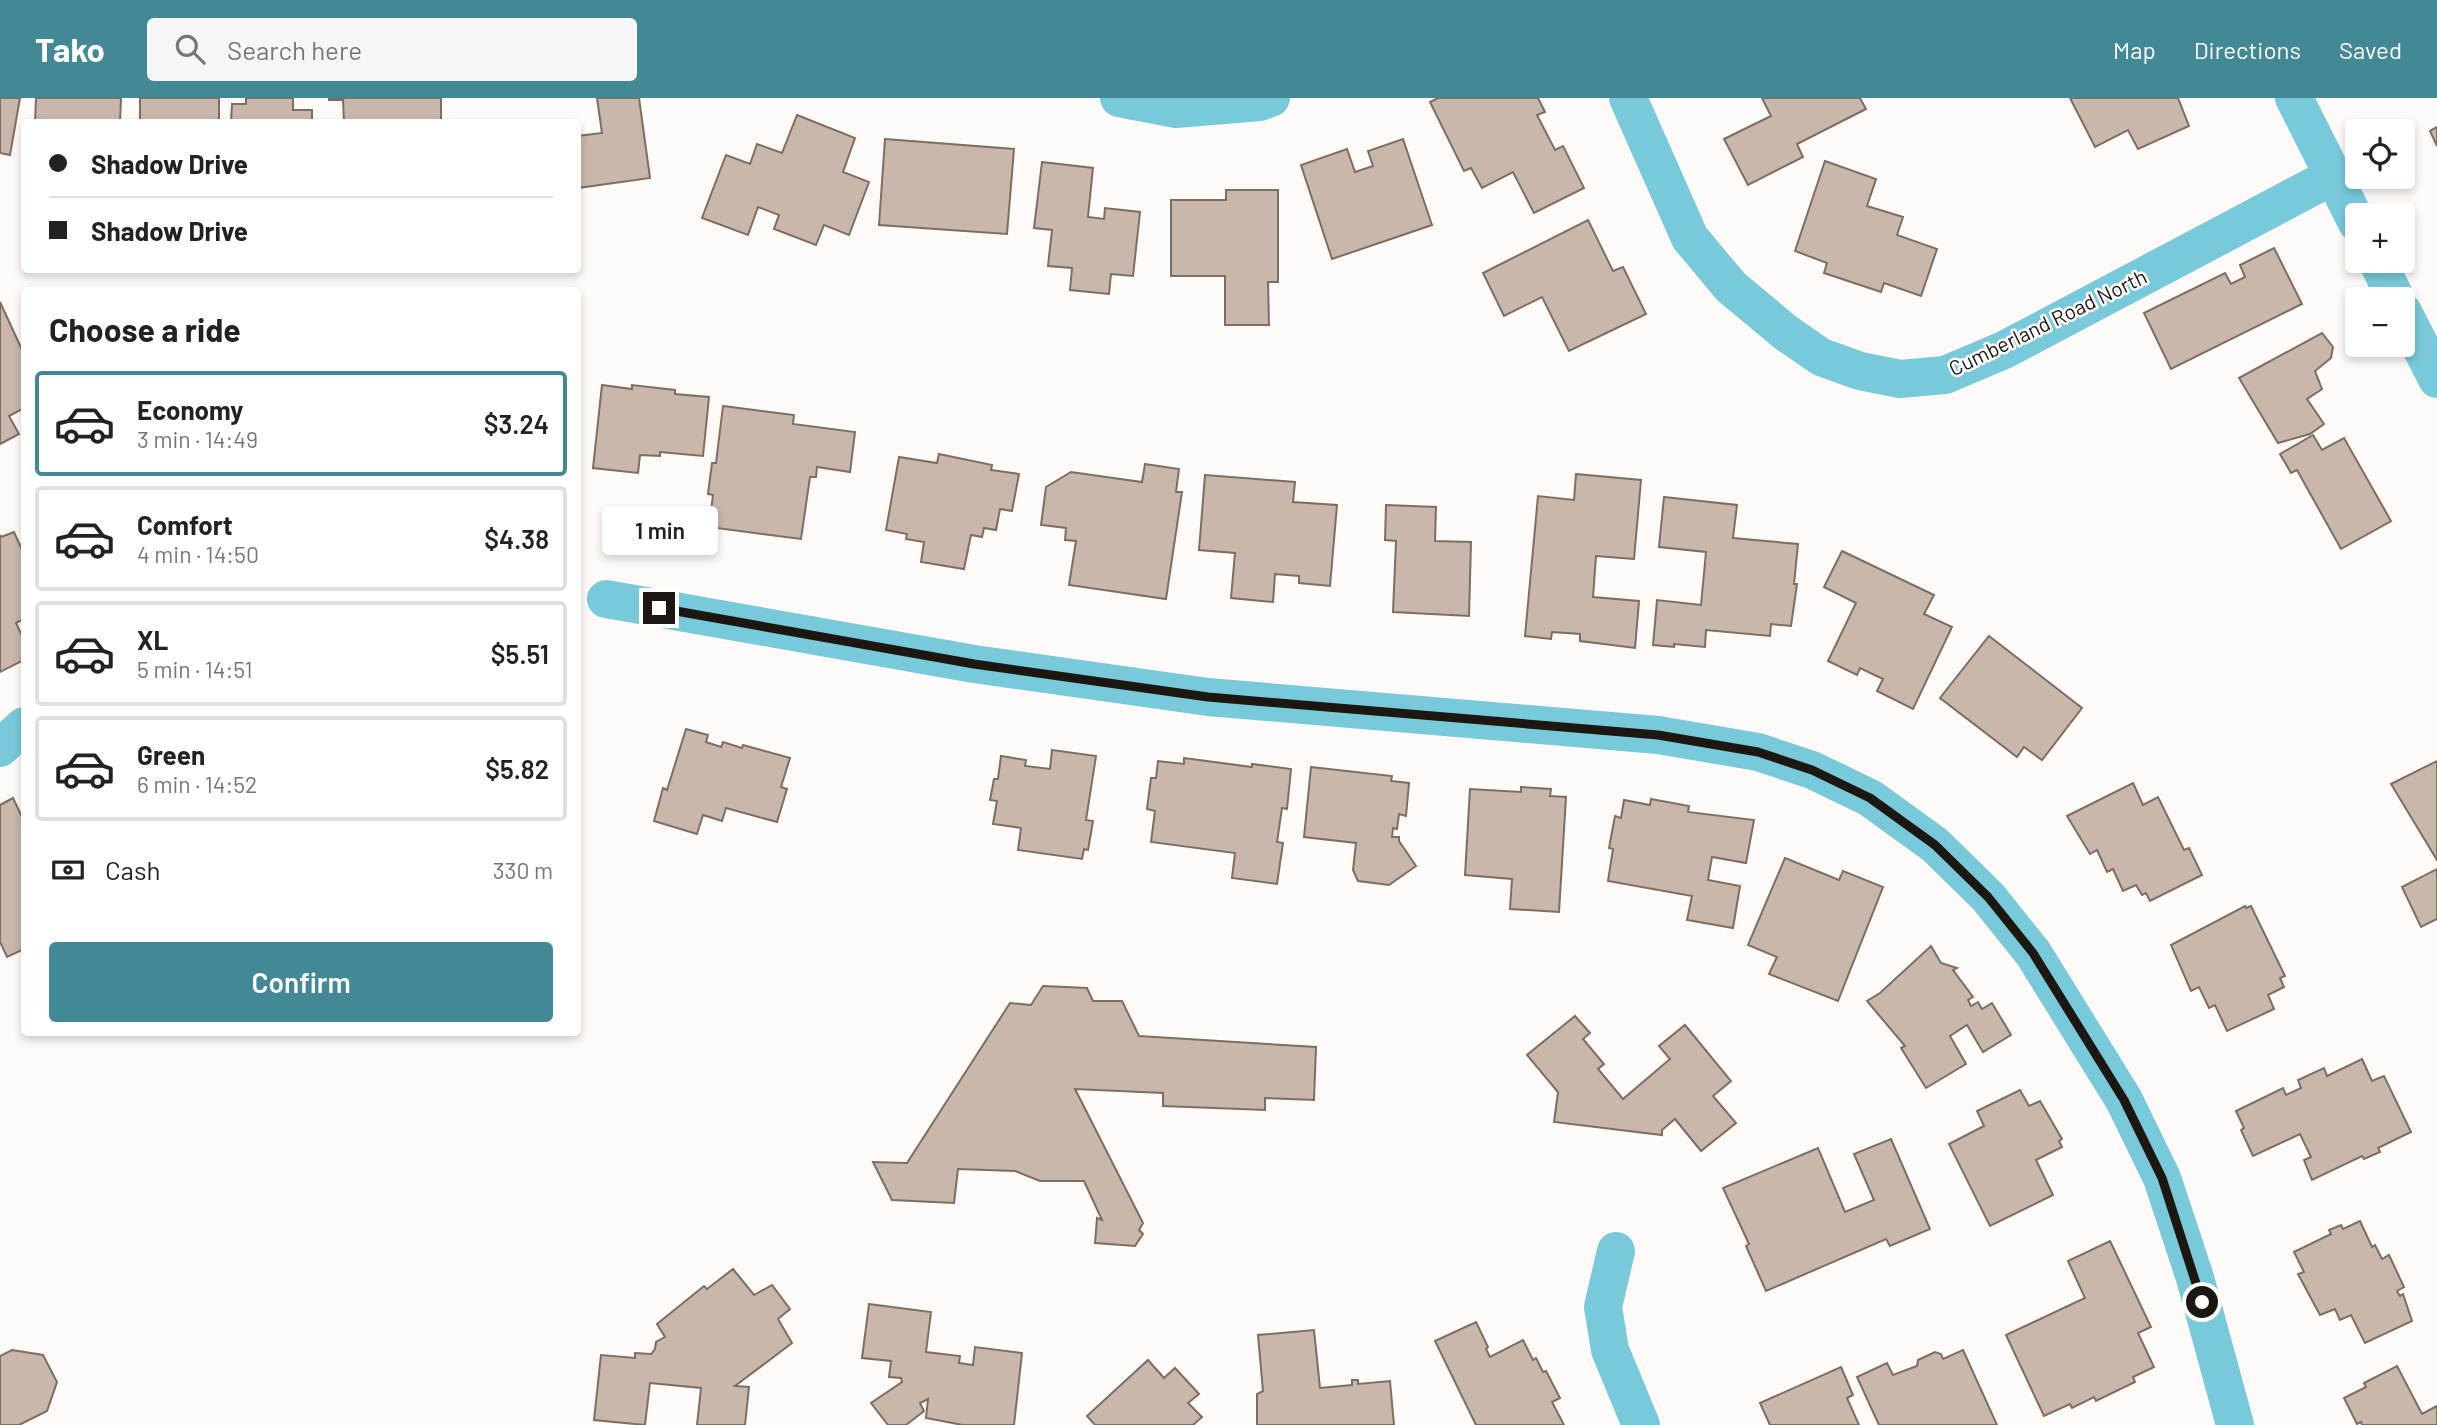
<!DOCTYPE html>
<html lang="en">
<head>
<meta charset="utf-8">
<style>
  body { margin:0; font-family:Barlow,sans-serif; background:#f6f6f6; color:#222; height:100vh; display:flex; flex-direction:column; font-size:26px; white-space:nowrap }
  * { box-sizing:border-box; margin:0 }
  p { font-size:23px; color:#767676 }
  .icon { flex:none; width:38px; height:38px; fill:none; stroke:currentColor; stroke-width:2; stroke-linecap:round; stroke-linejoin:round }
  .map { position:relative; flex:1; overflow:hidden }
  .panel { position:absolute; left:21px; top:189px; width:560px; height:749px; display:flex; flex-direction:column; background:#fff; border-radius:7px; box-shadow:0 4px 10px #0003 }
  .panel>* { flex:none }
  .guide { position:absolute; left:21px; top:21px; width:560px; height:154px; border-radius:7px; box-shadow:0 4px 10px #0003; display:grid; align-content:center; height:154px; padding:0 28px; background:#fff }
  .controls { position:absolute; left:2345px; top:21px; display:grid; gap:14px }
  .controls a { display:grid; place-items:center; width:70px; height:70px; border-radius:7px; background:#fff; box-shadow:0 4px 10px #0003; font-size:35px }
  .end { position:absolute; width:32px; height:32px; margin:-16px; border:9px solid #1d1712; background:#fff; box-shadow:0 0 0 4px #fff }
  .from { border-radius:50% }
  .bubble { position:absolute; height:49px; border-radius:7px; background:#fff; box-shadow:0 4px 10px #0003; font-size:23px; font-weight:600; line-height:49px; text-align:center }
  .guide b { display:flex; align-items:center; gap:24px; height:66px; font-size:26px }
  .guide b+b { border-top:2px solid #e0e0e0 }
  .guide i { width:18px; height:18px; background:#222 }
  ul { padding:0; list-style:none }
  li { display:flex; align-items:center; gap:21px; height:105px; margin:0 14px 10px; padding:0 14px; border:4px solid #e0e0e0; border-radius:7px }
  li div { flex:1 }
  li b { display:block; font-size:26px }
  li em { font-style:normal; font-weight:600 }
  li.on { border-color:#438895 }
  li>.icon { width:63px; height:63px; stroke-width:1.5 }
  h2 { padding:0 28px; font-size:32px; line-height:84px }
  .pay { display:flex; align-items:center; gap:18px; height:77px; padding:0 28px; font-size:26px }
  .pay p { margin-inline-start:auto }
  .primary-button { display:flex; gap:14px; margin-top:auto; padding:14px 28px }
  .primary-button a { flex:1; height:80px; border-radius:7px; background:#438895; color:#fff; font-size:28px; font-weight:600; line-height:80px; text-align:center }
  header { display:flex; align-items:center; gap:42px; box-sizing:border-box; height:98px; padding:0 35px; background:#438895; color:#fff }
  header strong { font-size:33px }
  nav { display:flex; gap:38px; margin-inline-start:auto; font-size:24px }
  .search { width:490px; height:63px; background:#f6f6f6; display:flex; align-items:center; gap:18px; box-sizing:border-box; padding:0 24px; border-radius:7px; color:#767676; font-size:26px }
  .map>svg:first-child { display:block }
  .building { fill:#c8b7aa; stroke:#7d6e62; stroke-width:2 }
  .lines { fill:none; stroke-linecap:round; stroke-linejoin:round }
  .minor { stroke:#78cadb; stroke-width:38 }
  .route { stroke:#1d1712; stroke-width:9 }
  .labels { text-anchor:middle; stroke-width:5; stroke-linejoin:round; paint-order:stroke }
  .street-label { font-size:21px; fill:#1d1712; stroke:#fff }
</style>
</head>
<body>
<header>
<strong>Tako</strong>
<div class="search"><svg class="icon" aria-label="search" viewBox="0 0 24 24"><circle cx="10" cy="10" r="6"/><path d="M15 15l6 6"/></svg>Search here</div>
<nav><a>Map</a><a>Directions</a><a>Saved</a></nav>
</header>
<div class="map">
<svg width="2437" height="1327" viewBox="0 0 2437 1327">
  <rect width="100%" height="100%" fill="#fefaf8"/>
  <!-- building -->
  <g class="building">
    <path d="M0,0h20l-10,57 -10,-2z"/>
    <path d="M36,0h85l-1,24h-85z"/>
    <rect x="140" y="0" width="79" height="24"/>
    <path d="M246,0h47v12h19v12h-81l1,-18h14z"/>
    <path d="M329,0h112v24h-97l-1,-22h-14z"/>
    <path d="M597,0h42l11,80 -72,10v-52l24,-3z"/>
    <path d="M1438,0h100l7,14 -8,3 18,35 8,-4 21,42 -50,25 -21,-41 -31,16 -11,-20 -7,3 -34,-69z"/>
    <path d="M1762,0h98l6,11 -69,35 6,13 -55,28 -24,-46 47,-23z"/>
    <path d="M2070,0h108l11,28 -51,23 -10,-19 -33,17z"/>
    <path d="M797,17l58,23 -12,34 26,10 -20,53 -25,-10 -8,20 -42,-16 5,-14 -21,-8 -10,28 -46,-17 24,-63 24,9 7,-20 25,9z"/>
    <path d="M2437,29v19l-7,-15z"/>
    <path d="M885,41l129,10 -7,85 -128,-9z"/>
    <path d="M1403,41l29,86 -100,34 -31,-94 46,-16 8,23 18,-6 -5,-15z"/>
    <path d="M1825,63l51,18 -9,27 36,11 -6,18 40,14 -16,47 -37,-13 -3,9 -57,-19 3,-10 -32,-12z"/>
    <path d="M1042,64l51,6 -5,49 16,2 1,-11 35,4 -7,64 -22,-2 -2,20 -39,-4 2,-22 -24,-2 4,-36 -18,-2z"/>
    <path d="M1226,92h52v92h-10l1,43h-44v-49h-54v-76h55z"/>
    <path d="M1588,122l25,51 10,-4 23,47 -77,37 -27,-54 -38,19 -21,-43z"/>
    <path d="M2274,150l28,56 -131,65 -27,-56 81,-40 6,11 14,-7 -5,-12z"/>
    <path d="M0,204l24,52v59l-2,-4 -13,7 10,18 -19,10z"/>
    <path d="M2322,235l11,14 -2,11 -16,13 7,18 -15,10 17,25 -14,10 -32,9 -39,-65z"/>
    <path d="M602,287l30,4v-4l43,5v4l34,3 -6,59 -43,-4v4l-20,-1 -2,18 -45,-5z"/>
    <path d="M723,308l71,9 -1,9 62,8 -5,40 -33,-5 -1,10h-6l-9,62 -92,-12 4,-32 -5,-1 4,-31h4z"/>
    <path d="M2313,337l9,15 22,-12 47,83 -50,28 -44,-79 -6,3 -11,-19z"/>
    <path d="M939,356l53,11 -1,5 28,4 -7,37 -12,-2 -4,21 -12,-2 -2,9 -11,-2 -7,34 -43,-7 3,-20 -18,-3 1,-5 -21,-4 13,-73 38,6z"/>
    <path d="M1145,366l34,5 -3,23h6l-16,107 -97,-14 7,-44 -11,-1 1,-12 -25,-3 5,-38 25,-15 71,10z"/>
    <path d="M1576,376l65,6 -7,79 -38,-3 -3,41 46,4 -4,47 -55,-7v-7l-28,-2 -1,7 -26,-3 13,-140 36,4z"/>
    <path d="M1205,377l90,7 -2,20 44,3 -7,81 -31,-3v-7l-24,-2 -2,28 -42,-4 4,-45 -36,-3z"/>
    <path d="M1664,399l73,8 -4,33 65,6 -4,40h3l-6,42 -20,-2 -1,12 -64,-6 -1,17 -31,-3v3l-21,-2 4,-45 44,5 5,-53 -47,-5z"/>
    <path d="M1386,407l50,2 -1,34 36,1 -2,74 -76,-4 3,-71 -11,-1z"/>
    <path d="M14,434l10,22v65l-8,4 8,17v20l-24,12v-137l1,2z"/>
    <path d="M1842,453l92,44 -10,19 28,13 -39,82 -36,-18 6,-12 -23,-11 -3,7 -29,-14 28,-58 -32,-16z"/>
    <path d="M1989,538l93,72 -40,52 -18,-13 -7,10 -77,-59z"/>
    <path d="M686,631l22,6 -2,7 15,5 2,-5 19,6 1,-3 47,13 -9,29 6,2 -10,33 -51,-14 -4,13 -19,-6 -6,19 -43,-13 9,-33 4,2z"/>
    <path d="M1052,652l44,6 -10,64 7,1 -5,29 -4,-1 -2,10 -64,-9 3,-22 -28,-4 4,-23 -7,-1 4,-21h4l3,-23 25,4 -1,6 25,3z"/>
    <path d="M1184,660l68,9v-3l39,5 -4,40 -5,-1 -5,34 6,1 -6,41 -45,-6 3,-25 -84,-11 4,-31 -8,-2 4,-31h5l2,-17 26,3z"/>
    <path d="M2437,663v99l-46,-76z"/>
    <path d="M1311,669l81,9 -1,5 18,2 -3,33 -7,-2 -2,15 -4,-1 -1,9h7v4l17,25 -27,19 -31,-4 -5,-11 3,-27 -52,-6z"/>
    <path d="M2133,685l10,22 15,-8 26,53 5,-2 13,27 -52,26 -4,-8 -4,2 -6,-10 -13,6 -10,-22 -6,3 -10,-22 -7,4 -23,-38z"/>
    <path d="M1521,689l30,2 -1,7 16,1 -7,115 -49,-3 2,-30 -47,-4 5,-86 51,3z"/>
    <path d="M13,700l11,23v128l-17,8 -7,-15v-137z"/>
    <path d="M1651,701l38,7 -1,6 66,8 -8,43 -34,-6 -4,23 32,6 -7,42 -46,-8 5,-24 -84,-15 5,-32 -4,-1 6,-32 6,2 3,-18 26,5z"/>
    <path d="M1785,760l54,22 4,-9 40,16 -45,114 -69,-27 8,-17 -29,-12z"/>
    <path d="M2437,771v50l-16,8 -19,-40z"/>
    <path d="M2245,808l1,2 5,-2 34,70 -5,2 4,9 -16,8 6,14 -47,22 -12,-26 -6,3 -10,-21 -8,4 -20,-46z"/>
    <path d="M1931,848l10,17 16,5 -4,2 20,27 -5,3 3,6 7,-4 4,7 10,-6 19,32 -28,17 -16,-27 -17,11 16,28 -40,24 -25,-40 4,-2 -38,-45 13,-8z"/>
    <path d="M1043,888l44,2 6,13h29l17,35 177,11 -2,53 -49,-2v12l-102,-4v-13l-88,-4 68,134 -4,7 4,4 -8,12 -40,-3 2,-25 5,2 -18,-39h-44l-25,-10 -57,-2 -4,34 -62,-3 -19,-38 34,1 103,-160 21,2z"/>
    <path d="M1575,918l15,17 -7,6 21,25 -6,5 25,30 47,-40 -11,-13 26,-21 46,56 -18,15 23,27 -35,28 -26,-32 -13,11v5l-108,-13 4,-30 -31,-37z"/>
    <path d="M2362,961l10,22 12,-5 27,56 -33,16 2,4 -16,7 -2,-3 -50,24 -8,-20 7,-3 -11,-23 -47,22 -12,-26 3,-2 -8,-17 47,-23 3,7 15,-7 -3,-8 26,-12 3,8z"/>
    <path d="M2020,992l9,16 11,-5 22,38 -3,2 3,6 -26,13 17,35 -63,31 -41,-82 35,-18 -7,-15z"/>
    <path d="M1891,1041l39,90 -40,17 -4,-7 -120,52 -20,-45 3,-2 -26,-56 95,-40 27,64 29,-12 -20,-46z"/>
    <path d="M2360,1123l12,26 3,-2 7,14 7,-4 15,32 -7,4 3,5 3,-2 9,27 -47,22 -14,-28 -11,5 -5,-11 -15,6 -22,-41 6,-2 -10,-20 37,-18 -2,-4 12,-5 2,4z"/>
    <path d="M2110,1143l41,86 -13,6 16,34 -21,10 2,5 -39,19 -2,-4 -22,11 -2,-4 -26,12 -38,-81 79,-37 -17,-37z"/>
    <path d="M733,1171l21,26 18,-10 18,24 -12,10 14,24 -57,43 14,1 -4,38h-48l4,-37 -51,-5 -5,42 -51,-5 7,-65 34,3v-5l16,1 4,-5 1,-7 9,-5 -8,-13 47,-38 3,3z"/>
    <path d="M869,1206l62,8 -5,40 34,4 -1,7 14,2 2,-18 47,6 -8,72h-51l-37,-7 2,-19 -8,4 4,8 -18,14h-18l-17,-22 31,-21 -1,-4 -12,-1 2,-16 -29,-3z"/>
    <path d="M1476,1224l12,25 -2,2 4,8 33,-17 10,20 3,-2 7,14 3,-1 14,27 -8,4 12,23h-88l-41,-84z"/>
    <path d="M1314,1232l6,58 32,-3v-5h6v4l32,-3 4,44h-137v-31l6,-3 -5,-56z"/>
    <path d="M12,1252l31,5 14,27 -10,29 -28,14h-19v-69z"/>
    <path d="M1963,1252l34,75h-118l-22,-48 30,-14 6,12 24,-9 1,-6 17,-8 6,2 2,5z"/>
    <path d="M1148,1262l16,18 11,-10 24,26 -11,9 14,14 -9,8h-98l-8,-9z"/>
    <path d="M2397,1268l25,48 15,-8v19h-75l-1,-3 -4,2 -13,-26 22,-11 -2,-4z"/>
    <path d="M1841,1269l12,28 -6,3 12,27h-89l-10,-22z"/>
  </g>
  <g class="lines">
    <!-- minor -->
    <g class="minor">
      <path d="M1119,0l57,11 84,-7 11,-4"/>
      <path d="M1628,0l62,140 41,49 54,45 36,25 39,14 40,8 45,-4 59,-25 329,-174"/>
      <path d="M2294,0l63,125"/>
      <path d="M2377,163l19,38"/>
      <path d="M2403,214l34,67"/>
      <path d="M606,501l368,65 234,33 450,38 100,17 54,18 58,28 65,47 53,52 45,56 91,147 38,78 33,100 40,147"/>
      <path d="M0,650l24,-22"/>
      <path d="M1616,1153l-13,56 7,43 31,75"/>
    </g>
  </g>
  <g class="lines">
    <!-- route -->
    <path class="route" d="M659,510l315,56 234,33 450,38 100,17 54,18 58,28 65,47 53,52 45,56 91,147 38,78 40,124"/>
  </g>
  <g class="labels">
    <!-- street labels -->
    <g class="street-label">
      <text transform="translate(2048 225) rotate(-26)" y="7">Cumberland Road North</text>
    </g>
  </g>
</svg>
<div class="controls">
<a><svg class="icon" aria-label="locate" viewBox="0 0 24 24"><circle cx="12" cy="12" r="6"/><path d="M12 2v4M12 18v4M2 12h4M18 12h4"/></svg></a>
<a>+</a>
<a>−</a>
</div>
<i class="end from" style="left:2202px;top:1204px"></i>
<i class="end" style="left:659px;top:510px"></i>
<div class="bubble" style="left:602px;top:408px;width:116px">1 min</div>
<div class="guide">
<b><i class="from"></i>Shadow Drive</b>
<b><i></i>Shadow Drive</b>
</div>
<section class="panel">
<h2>Choose a ride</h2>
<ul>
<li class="on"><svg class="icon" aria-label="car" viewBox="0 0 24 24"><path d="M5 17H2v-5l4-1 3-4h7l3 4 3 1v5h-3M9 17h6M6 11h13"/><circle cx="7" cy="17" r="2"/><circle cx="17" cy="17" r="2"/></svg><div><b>Economy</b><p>3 min · 14:49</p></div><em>$3.24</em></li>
<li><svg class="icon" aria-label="car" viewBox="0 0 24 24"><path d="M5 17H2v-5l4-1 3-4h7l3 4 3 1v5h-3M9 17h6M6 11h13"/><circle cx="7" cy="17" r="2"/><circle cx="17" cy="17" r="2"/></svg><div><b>Comfort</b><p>4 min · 14:50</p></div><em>$4.38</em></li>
<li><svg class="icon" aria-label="car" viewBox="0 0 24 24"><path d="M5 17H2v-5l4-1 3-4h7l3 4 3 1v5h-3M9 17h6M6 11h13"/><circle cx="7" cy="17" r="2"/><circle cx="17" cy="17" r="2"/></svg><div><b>XL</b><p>5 min · 14:51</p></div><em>$5.51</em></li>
<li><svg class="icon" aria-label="car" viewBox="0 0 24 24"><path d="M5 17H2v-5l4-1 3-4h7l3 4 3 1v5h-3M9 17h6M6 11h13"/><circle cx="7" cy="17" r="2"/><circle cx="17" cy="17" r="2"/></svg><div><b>Green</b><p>6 min · 14:52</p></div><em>$5.82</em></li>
</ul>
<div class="pay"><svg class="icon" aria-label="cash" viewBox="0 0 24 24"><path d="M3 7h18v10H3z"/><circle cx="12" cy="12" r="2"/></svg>Cash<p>330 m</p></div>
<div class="primary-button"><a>Confirm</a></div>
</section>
</div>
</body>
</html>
